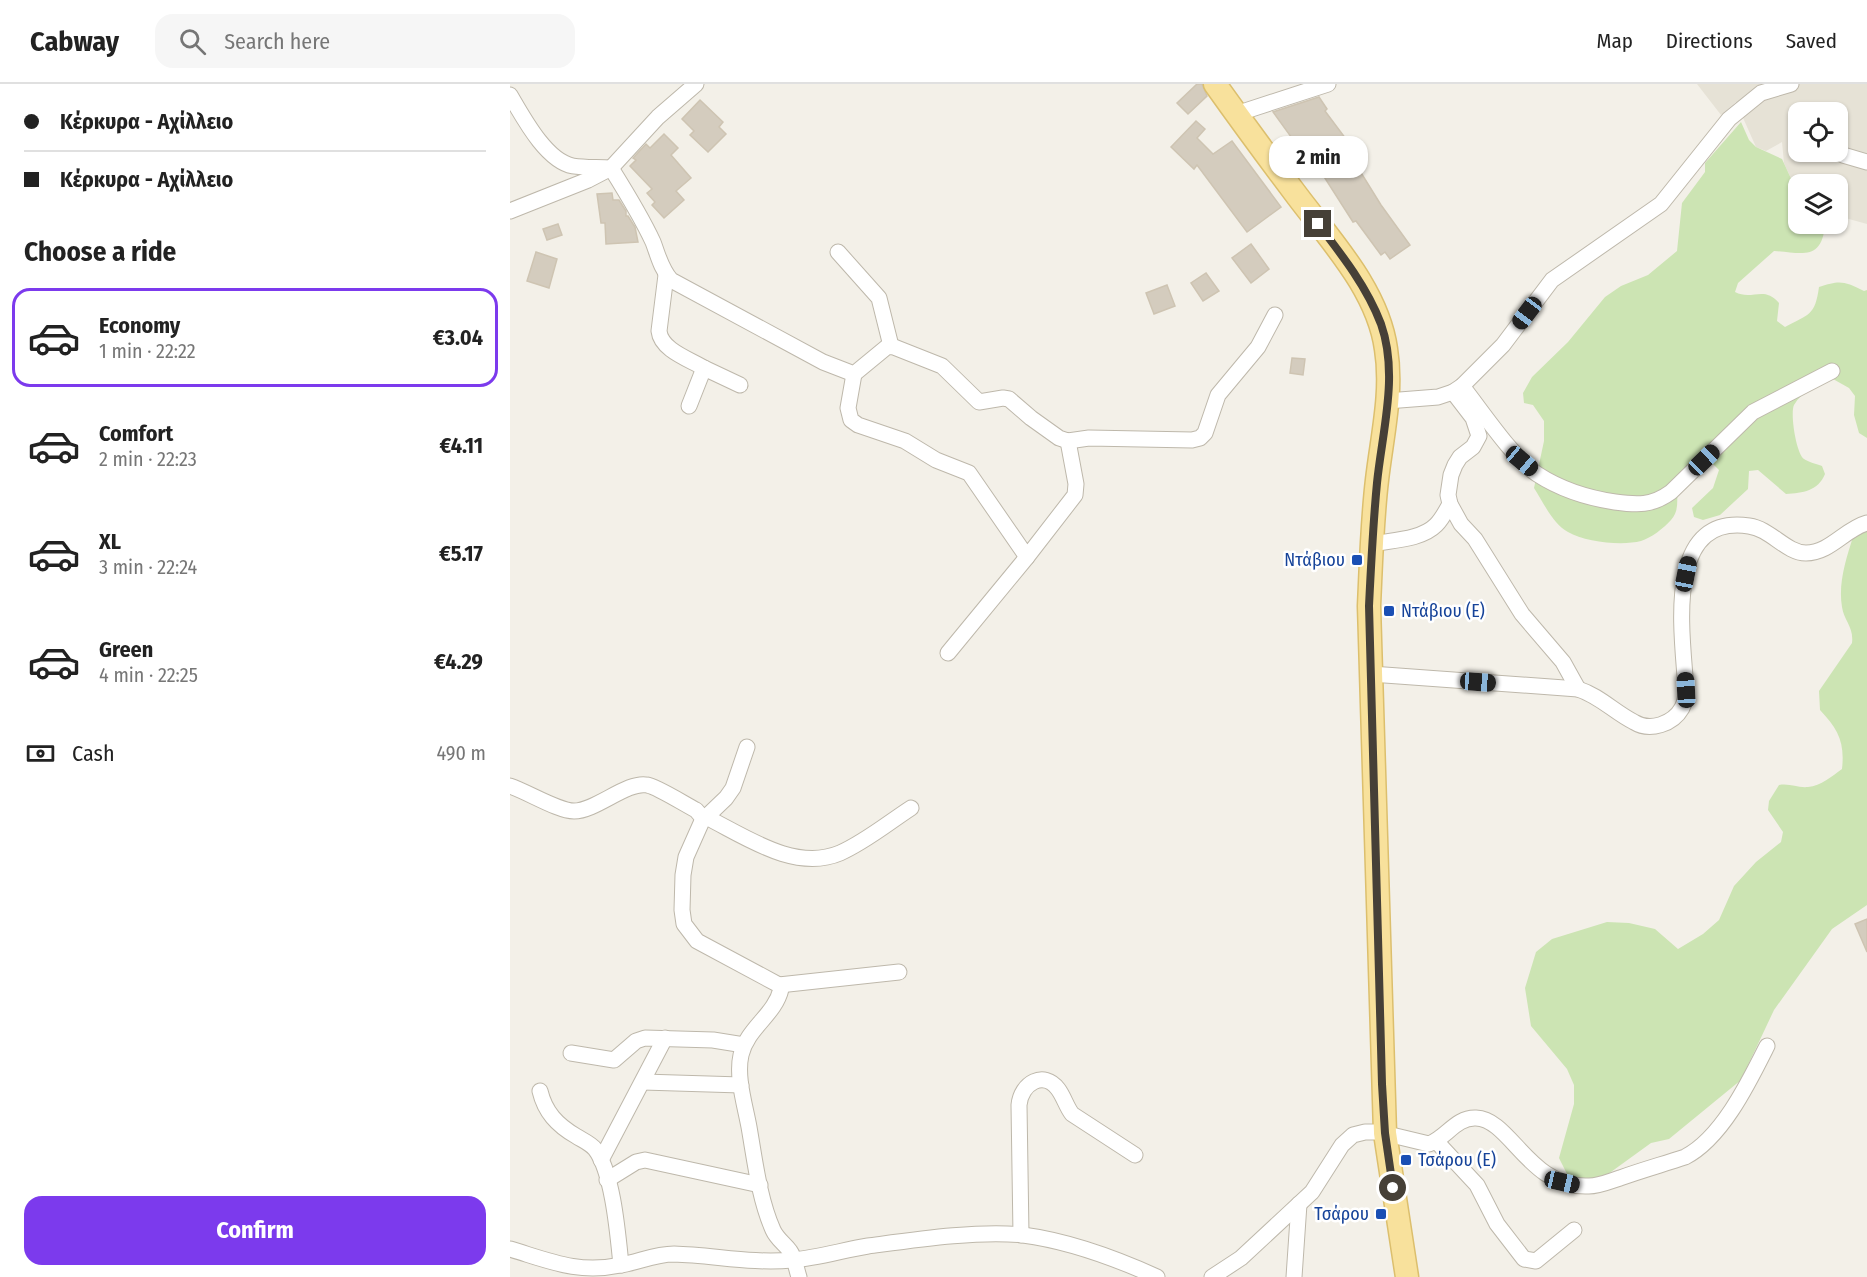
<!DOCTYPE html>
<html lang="en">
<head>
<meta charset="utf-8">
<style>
  body { margin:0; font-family:"Fira Sans Condensed",sans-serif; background:#f6f6f6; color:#222; height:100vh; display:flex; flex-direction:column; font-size:22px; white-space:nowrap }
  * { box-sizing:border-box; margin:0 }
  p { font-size:20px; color:#767676 }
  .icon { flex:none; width:33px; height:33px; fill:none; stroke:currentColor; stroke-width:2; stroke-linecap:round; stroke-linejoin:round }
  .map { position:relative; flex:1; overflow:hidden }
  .drawer { display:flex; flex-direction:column; background:#fff; width:510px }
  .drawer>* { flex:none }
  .hud { display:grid; align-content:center; height:132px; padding:0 24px; background:#fff }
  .tools { position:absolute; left:1278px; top:18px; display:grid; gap:12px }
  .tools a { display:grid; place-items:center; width:60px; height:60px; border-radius:12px; background:#fff; box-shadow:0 2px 4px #0004; font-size:30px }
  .end { position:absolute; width:27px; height:27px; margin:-14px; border:8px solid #464037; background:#fff; box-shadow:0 0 0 3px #fff }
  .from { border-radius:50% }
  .bubble { position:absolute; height:42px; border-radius:18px; background:#fff; box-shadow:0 2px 4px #0004; font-size:20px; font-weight:700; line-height:42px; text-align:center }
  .car { position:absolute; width:18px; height:36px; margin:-18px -9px; border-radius:8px; box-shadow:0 0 4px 2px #0007; background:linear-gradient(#222 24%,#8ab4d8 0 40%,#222 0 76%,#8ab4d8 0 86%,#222 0) }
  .hud b { display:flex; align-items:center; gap:21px; height:57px; font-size:22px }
  .hud b+b { border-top:2px solid #e0e0e0 }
  .hud i { width:15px; height:15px; background:#222 }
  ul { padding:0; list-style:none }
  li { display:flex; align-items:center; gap:18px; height:99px; margin:0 12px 9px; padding:0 12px; border:3px solid transparent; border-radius:18px }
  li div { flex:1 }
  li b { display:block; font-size:22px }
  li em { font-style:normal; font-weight:700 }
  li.active { border-color:#7c3aed }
  li>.icon { width:54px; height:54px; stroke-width:1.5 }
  h2 { padding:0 24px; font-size:27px; line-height:72px }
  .pay { display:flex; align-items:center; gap:15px; height:66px; padding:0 24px; font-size:22px }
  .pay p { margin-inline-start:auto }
  .action { display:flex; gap:12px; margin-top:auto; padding:12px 24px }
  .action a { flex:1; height:69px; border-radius:18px; background:#7c3aed; color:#fff; font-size:24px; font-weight:700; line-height:69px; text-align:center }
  header { display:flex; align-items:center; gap:36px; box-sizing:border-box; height:84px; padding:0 30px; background:#fff; border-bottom:2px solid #e0e0e0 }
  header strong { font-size:28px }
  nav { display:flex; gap:33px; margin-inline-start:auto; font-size:21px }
  .search { width:420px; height:54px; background:#f6f6f6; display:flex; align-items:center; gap:15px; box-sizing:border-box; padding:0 21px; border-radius:18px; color:#767676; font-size:22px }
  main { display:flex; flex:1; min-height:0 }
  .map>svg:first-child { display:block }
  .residential { fill:#e6e2d6; fill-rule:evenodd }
  .green { fill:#cce4b3 }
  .building { fill:#d4ccbe; stroke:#cec4b2; stroke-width:1.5 }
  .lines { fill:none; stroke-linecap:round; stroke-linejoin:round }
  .street-casing { stroke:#beb8ab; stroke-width:17 }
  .primary-casing { stroke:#dcbf6d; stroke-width:25 }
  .street { stroke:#fff; stroke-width:15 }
  .primary { stroke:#f8e19c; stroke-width:22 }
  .route { stroke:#464037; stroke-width:8 }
  .transit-dot { fill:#1a4fb4; stroke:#fff; stroke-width:2 }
  .labels { text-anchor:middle; stroke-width:5; stroke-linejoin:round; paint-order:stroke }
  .transit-label { font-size:18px; fill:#164399; stroke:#fff; text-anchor:end }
</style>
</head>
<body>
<header>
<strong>Cabway</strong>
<div class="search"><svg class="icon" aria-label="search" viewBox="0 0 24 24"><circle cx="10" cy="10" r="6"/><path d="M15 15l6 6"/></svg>Search here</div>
<nav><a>Map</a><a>Directions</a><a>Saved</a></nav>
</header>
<main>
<section class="drawer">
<div class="hud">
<b><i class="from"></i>Κέρκυρα - Αχίλλειο</b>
<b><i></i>Κέρκυρα - Αχίλλειο</b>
</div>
<h2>Choose a ride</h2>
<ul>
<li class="active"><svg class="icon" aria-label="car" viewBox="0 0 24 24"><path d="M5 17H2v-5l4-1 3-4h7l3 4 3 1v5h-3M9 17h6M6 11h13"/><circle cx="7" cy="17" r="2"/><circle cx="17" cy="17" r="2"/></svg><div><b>Economy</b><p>1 min · 22:22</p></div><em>€3.04</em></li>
<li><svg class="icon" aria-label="car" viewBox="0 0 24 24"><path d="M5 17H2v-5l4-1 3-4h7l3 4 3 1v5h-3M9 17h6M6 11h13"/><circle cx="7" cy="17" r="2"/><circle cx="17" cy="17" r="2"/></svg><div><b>Comfort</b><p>2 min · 22:23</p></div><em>€4.11</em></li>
<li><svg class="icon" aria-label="car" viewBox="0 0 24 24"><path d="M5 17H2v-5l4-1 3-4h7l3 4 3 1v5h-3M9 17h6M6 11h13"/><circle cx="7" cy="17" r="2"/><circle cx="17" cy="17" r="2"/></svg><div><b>XL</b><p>3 min · 22:24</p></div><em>€5.17</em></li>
<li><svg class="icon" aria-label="car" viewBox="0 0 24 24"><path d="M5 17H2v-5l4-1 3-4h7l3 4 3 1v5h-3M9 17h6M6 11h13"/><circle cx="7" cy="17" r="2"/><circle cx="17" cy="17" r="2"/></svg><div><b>Green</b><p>4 min · 22:25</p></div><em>€4.29</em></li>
</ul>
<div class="pay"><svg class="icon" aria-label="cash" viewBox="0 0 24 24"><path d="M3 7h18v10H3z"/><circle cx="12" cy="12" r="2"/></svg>Cash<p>490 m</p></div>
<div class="action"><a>Confirm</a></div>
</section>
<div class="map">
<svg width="1357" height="1193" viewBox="0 0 1357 1193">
  <rect width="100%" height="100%" fill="#f3f0e8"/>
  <!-- residential -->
  <path class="residential" d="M1187,0h170v140l-29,-8v-32h-40v4l-4,-3 -10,-22 -2,-21 -16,9 -10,-4 -20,-45 -15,13zM1288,28h40v40h-40z"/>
  <!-- green -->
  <g class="green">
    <path d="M1231,38l8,18 7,7 26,12 12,26 4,3v36h27c-3,37 -22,29 -51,27l-36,32 -3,9c17,9 29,-7 44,11l-2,18 8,6c24,-13 30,-11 34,-40 21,-7 25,-6 45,4l3,-1v148l-8,-5 -5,-18 1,-19 -6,-8 -16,-9c-14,5 -31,12 -39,26 -4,8 2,48 10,54 4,3 13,5 18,7l3,8c-7,17 -22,19 -39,20l-28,-24 -9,1 -1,18 -28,26 -17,5 -9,-3 -2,-9 21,-20 6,-18 -13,-13c-17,2 -25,17 -28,32 -2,11 2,21 -7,31 -7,8 -20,18 -30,21 -19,5 -56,1 -73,-9 -15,-8 -25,-30 -34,-44l10,-47v-20l-11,-16 -9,-2 -1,-10 9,-16 36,-35 37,-45 16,-11 27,-11 29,-24 5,-48 23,-31v-9z"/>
    <path d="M1357,444v377l-35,24 -58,81 -33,70 -72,59 -18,4 -47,34 -18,4 -18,-5 -9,-18 15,-54v-19l-7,-16 -36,-43 -6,-38 11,-36 16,-13 55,-17 22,1 26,6 23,20 25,-15 16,-14 15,-34 22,-24 25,-20 2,-10 -15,-22 1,-9 10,-16c11,-2 18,3 29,2 13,-1 24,-11 34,-18 3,-27 -4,-40 -22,-59l-1,-19 33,-48c2,-16 -8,-22 -10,-36 -4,-23 4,-48 11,-70z"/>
  </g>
  <!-- building -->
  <g class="building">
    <path d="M687,0h5l5,12 -19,18 -11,-11z"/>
    <path d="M809,13l8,12 -2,2 30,40 -5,4 31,50 29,40 -20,14 -5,-7 -4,3 -25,-34 -3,1 -30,-47 -3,2 -47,-65z"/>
    <path d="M190,16l23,22 -4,5 7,7 -18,18 -18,-17 4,-4 -12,-12z"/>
    <path d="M686,37l9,8 -8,9 16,16 19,-13 49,66 -34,25 -50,-67 -3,4 -23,-22z"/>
    <path d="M154,50l14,14 -7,7 20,23 -15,13 8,9 -20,18 -12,-13 3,-3 -8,-9 5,-4 -22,-23 6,-6 -3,-2 13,-14 4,4z"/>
    <path d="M102,109l1,7h6l7,11v5h2l7,11 3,15 -32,2 -1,-21h-4l-4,-29z"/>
    <path d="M48,140l4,11 -15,5 -4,-11z"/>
    <path d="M741,160l18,25 -18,14 -19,-25z"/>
    <path d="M26,168l21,7 -8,29 -22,-7z"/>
    <path d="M696,189l13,18 -16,10 -12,-18z"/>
    <path d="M657,201l8,21 -21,8 -8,-21z"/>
    <path d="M782,274l13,1 -2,16 -13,-2z"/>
    <path d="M1357,835v33l-12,-28z"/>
  </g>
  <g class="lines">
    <defs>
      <g id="street">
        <path d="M0,11c13,22 36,66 63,71 12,2 26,1 38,2 15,24 30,48 42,74 5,13 8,27 18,38l152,82 31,12 34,-28 6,1 48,19 37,36 24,-4 6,1 22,19 28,20 9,3 21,-3 103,2 8,-2 5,-5 13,-38 40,-48 17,-32"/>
        <path d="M726,30l92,-30"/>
        <path d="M1333,71l24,7"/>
        <path d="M0,127l78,-31 23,-12 47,-51 38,-33"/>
        <path d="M328,168l41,46 12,48"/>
        <path d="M156,191l-7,56c2,19 30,28 45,37l-15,38"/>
        <path d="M194,284l36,17"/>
        <path d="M344,290l-6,34 3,12 7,5 47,16 31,19 33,13 58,84 48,-62 1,-11 -8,-43"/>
        <path d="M952,302c20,25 50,71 75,88 23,15 51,24 78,28 22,3 37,4 56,-10l82,-80 79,-41"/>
        <path d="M943,308l20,26 6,18 -6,11 -13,10 -5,8 -4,10 -3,20 2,9 11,20 14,15 47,75 41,48 15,27"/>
        <path d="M877,317l51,-4 15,-5 9,-6 41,-41 49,-65 109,-76 68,-85 32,-26 30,-9"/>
        <path d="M862,460c20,-4 49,-4 64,-19 6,-6 10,-14 14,-21"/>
        <path d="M438,569l79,-96"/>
        <path d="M861,590l207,15c22,7 36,23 56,33 16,10 39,2 48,-14 3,-6 4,-12 4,-18 -3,-52 -24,-177 63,-164 22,3 37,27 57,27 24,0 39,-24 61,-30"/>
        <path d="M0,702c18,6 48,25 64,25 22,0 53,-30 73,-26 9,1 39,20 49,25l6,7v4l-16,36 -3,18 -1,35 2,14 13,17 82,44 2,4c-6,26 -34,39 -40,66 -5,22 4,50 8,72 6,34 10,71 24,103 4,9 11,13 17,21 5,7 6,17 9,26"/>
        <path d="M196,733c40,20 89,55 134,36 25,-11 48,-30 71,-45"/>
        <path d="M192,737l24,-23 7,-10 14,-41"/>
        <path d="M269,901l120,-13"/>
        <path d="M61,969l43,7 22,-19 9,-3 68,2 31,5"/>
        <path d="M133,998l98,3"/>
        <path d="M30,1007c5,21 17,34 36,45 6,4 14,7 19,13 18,23 23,87 26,116"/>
        <path d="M926,1057l41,44 20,39 27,35 12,2 38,-31"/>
        <path d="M91,1076l64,-122"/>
        <path d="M97,1096l29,-18 9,-2 115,25"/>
        <path d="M511,1151l-2,-130c2,-22 25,-35 39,-16 6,8 8,17 14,25l63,41"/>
        <path d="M0,1165c40,12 68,25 111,16 18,-3 34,-11 53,-11 39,1 79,10 118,6 26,-2 51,-10 76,-14 45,-6 111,-16 155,-11 46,6 92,23 134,42"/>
        <path d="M702,1193l29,-19 71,-66 30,-47 11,-10 12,-3h14l50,12c17,-6 27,-27 47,-26 35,1 53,71 113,68 11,0 21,-5 31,-8 22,-8 44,-14 65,-21 37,-19 64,-75 82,-111"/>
        <path d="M784,1193l5,-73"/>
      </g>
      <path id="primary" d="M705,0c27,38 55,76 83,113 34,45 80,94 88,152 7,43 -4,87 -9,131 -5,42 -6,84 -8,126l16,527 22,144"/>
    </defs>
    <!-- street casing -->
    <use href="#street" class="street-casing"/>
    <!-- primary casing -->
    <use href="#primary" class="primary-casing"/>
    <!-- street -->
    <use href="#street" class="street"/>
    <!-- primary -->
    <use href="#primary" class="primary"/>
  </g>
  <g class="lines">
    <!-- route -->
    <path class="route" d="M808,140c24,31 49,63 63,100 18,51 1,108 -4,159 -4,41 -6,82 -8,123l13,478 3,49 8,55"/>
  </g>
  <!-- markers -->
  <g class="transit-dot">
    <rect x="841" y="470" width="12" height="12" rx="3"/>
    <rect x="873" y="521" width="12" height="12" rx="3"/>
    <rect x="890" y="1070" width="12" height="12" rx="3"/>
    <rect x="865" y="1124" width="12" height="12" rx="3"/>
  </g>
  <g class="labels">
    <!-- transit labels -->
    <g class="transit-label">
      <text x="835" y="482">Ντάβιου</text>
      <text x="891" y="533" text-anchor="start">Ντάβιου (E)</text>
      <text x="908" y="1082" text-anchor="start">Τσάρου (E)</text>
      <text x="859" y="1136">Τσάρου</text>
    </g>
  </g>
</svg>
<div class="tools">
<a><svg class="icon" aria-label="locate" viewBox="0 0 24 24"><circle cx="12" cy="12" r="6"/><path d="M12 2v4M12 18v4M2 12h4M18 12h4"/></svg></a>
<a><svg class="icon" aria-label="layers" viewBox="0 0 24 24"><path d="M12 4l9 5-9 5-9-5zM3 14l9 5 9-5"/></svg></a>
</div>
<i class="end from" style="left:883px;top:1104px"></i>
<i class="end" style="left:808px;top:140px"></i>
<div class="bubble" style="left:759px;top:52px;width:99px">2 min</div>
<i class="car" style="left:1017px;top:229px;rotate:217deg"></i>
<i class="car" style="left:1194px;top:376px;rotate:46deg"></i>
<i class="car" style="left:1012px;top:377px;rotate:130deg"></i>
<i class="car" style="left:1176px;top:490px;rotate:11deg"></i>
<i class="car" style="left:968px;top:598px;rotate:94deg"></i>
<i class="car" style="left:1176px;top:606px;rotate:357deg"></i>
<i class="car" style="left:1052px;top:1098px;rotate:103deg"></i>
</div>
</main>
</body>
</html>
